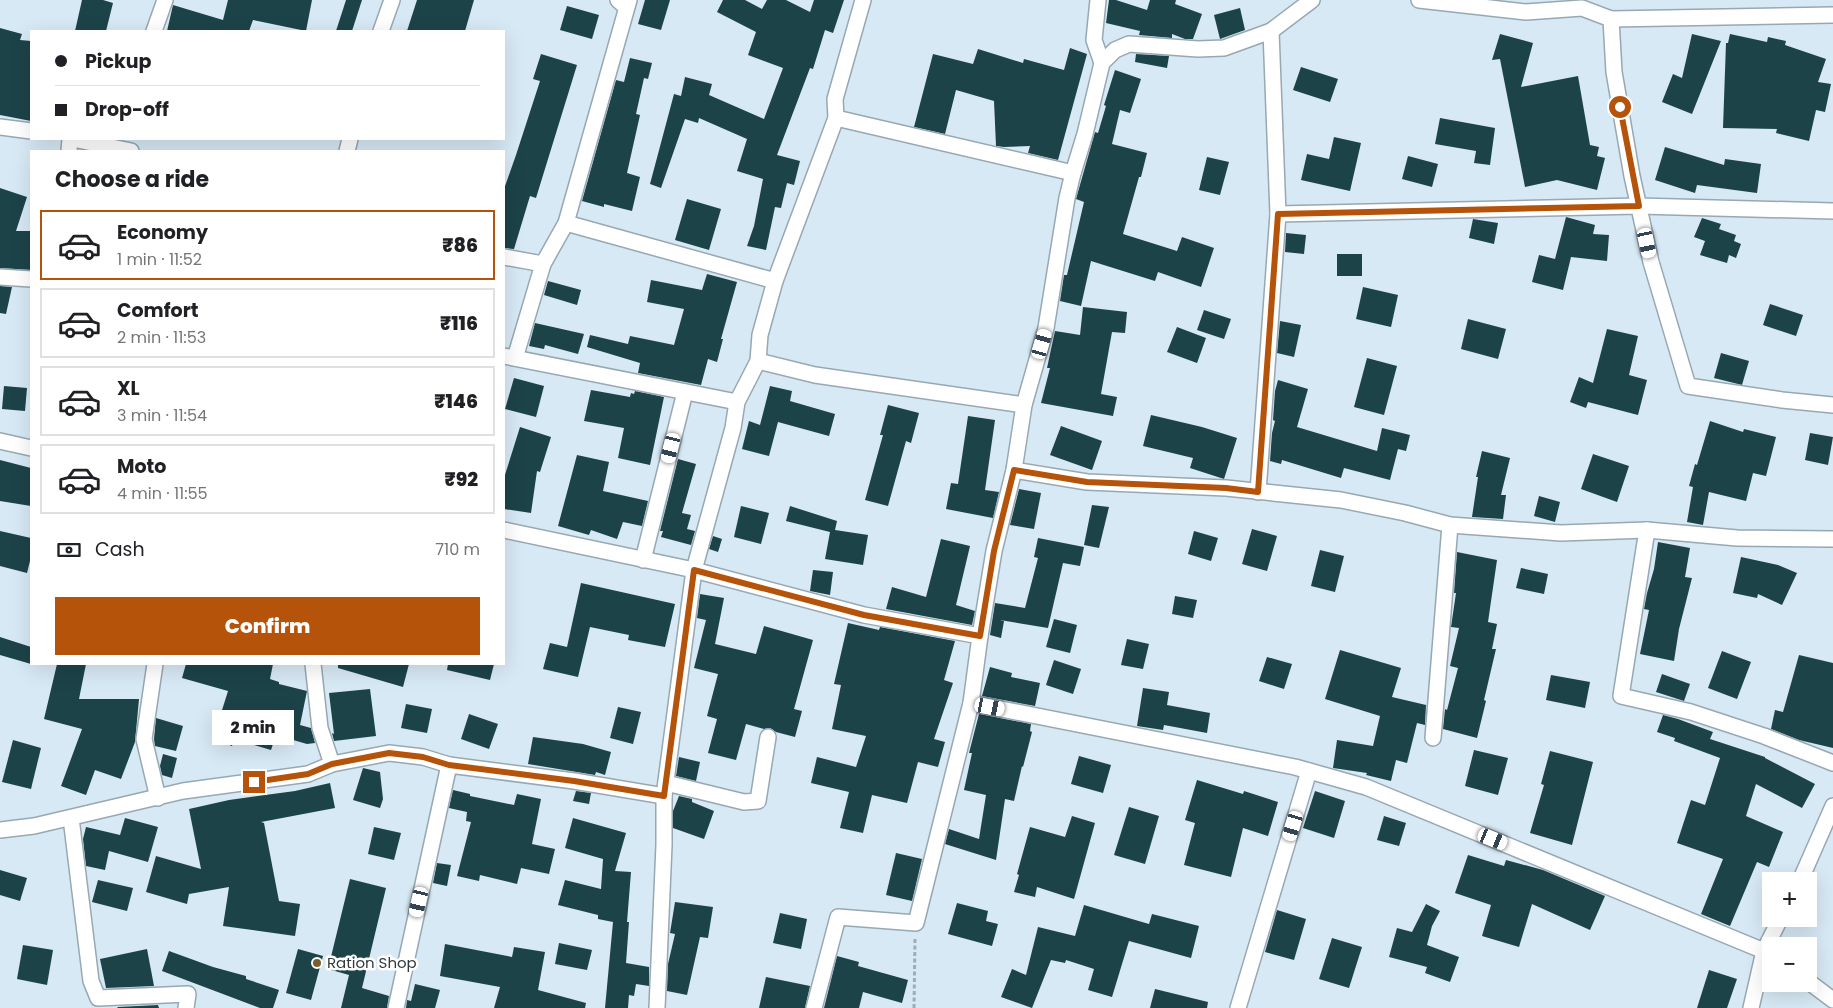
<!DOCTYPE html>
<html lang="en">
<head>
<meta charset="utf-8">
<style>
  body { margin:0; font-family:Poppins,sans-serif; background:#f2f2f2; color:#202124; height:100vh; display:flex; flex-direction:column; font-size:19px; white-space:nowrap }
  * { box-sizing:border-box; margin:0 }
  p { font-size:16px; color:#757577 }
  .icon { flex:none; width:28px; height:28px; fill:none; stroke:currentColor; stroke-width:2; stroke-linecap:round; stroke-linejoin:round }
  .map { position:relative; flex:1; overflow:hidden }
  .panel { position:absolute; left:30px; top:150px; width:475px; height:515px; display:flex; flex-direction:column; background:#fff; border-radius:0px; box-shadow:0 5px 20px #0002 }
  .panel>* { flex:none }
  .guide { position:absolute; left:30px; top:30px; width:475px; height:110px; border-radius:0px; box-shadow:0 5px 20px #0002; display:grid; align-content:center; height:110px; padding:0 25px; background:#fff }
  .fabs { position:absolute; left:1762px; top:872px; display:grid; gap:10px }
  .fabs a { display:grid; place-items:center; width:55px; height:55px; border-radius:0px; background:#fff; box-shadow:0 5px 20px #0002; font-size:25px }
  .end { position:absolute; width:22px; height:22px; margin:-11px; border:6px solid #b45309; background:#fff; box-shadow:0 0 0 2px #fff }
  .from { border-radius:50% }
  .bubble { position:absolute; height:35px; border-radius:0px; background:#fff; box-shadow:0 5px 20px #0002; font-size:16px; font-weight:800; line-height:35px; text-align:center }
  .car { position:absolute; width:15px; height:30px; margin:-15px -8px; border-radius:6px; box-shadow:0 0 4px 1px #0007; background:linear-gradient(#fff 24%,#345 0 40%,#fff 0 76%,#345 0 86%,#fff 0) }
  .guide b { display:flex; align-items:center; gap:18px; height:48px; font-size:19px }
  .guide b+b { border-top:1px solid #e0e0e0 }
  .guide i { width:12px; height:12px; background:#202124 }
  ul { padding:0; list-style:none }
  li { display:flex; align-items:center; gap:15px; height:70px; margin:0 10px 8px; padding:0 15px; border:2px solid #e0e0e0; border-radius:0px }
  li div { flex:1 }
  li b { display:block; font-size:19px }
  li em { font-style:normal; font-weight:800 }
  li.active { border-color:#b45309 }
  li>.icon { width:45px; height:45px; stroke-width:1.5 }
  h2 { padding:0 25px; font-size:22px; line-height:60px }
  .pay { display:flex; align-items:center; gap:12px; height:55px; padding:0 25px; font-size:19px }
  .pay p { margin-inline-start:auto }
  .button { display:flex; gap:10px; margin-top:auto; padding:10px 25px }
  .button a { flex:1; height:58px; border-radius:0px; background:#b45309; color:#fff; font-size:20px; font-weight:800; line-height:58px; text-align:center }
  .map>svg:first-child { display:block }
  .building { fill:#1c4348 }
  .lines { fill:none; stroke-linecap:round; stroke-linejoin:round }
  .minor-casing { stroke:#97a8b3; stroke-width:18 }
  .path { stroke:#9fadb7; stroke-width:3; stroke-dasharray:4 2.5; stroke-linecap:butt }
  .minor { stroke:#fff; stroke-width:15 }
  .route { stroke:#b45309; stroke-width:6 }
  .poi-dot { fill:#795e30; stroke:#fff; stroke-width:2 }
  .labels { text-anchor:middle; stroke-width:5; stroke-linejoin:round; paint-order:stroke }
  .poi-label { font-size:15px; fill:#333a3e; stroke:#fff; text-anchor:start }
</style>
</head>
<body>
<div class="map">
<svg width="1833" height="1008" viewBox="0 0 1833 1008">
  <rect width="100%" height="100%" fill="#d7e9f5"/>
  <!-- building -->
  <g class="building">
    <path d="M82,0h21l10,3 -7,28h-31z"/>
    <path d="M228,0h84l-6,31 -53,-11 -4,11h-82l6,-26 50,15z"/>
    <path d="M346,0h16l-10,31h-16z"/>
    <path d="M417,0h57l-9,31h-58z"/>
    <path d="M645,0h25l-9,30 -23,-6z"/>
    <path d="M723,0h22l17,9 5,-9h19l24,12 4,-12h30l-11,33 -8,-3 -12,39 -3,-1 -33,87 23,6 -6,24 -7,-2 -6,25 -6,-1 -9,43 -19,-4 7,-20 9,-47 -26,-8 10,-32 -48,-21 -1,5 -13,-4 -24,69 -11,-4 24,-90 7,2 4,-19 27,7 -3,11 55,24 19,-51 -35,-13 8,-23 -39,-20z"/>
    <path d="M1109,0h7l31,10 3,-10h26l-1,4 27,10 -9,25h-8l-13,-5v4l-33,-3 1,-4 -34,-8z"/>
    <path d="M567,6l32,9 -7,24 -32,-9z"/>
    <path d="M1240,8l5,22 -25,9 -6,-24z"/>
    <path d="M0,28l22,6 -2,6 11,1v80l-31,-6z"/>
    <path d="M1500,34l33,9 -12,44 57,-11 12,69 9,2 -2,9 8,2 -8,32 -40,-10 -32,7 -25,-128 -8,1z"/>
    <path d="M1692,34l29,7 -29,73 -30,-12 11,-28 9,4z"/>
    <path d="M1730,34l37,8 1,-5 18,4 -1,4 41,14 -8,23 13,2 -6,28 -9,-2 -7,31 -33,-8 1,-4 -54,-1 3,-85h2z"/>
    <path d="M1070,48l17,6 -29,106 -30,-7 2,-7 -26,1 -8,-1 -2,-45 -38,-11 -11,44 -31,-7 19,-73 40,10 5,-15 45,14 1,-4 40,11z"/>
    <path d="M541,54l36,11 -41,133 -6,-2 -16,53 -10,-1v-59l12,-34 24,-74 -7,-2z"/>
    <path d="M1136,54l33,2 -2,12 -32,-6z"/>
    <path d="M630,58l22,5 -4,16 -4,-1 -8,36 4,1 -13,58 13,4 -8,34 -28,-7v3l-22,-6 34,-121 8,2z"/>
    <path d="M1301,67l37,12 -8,23 -37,-12z"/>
    <path d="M1115,70l26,9 -11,34 -10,-3 -8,34 35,9 -6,24h-2l-16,57 54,17 5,-14 32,11 -13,39 -43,-15 -3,9 -64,-20 -10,45 -21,-5 4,-26h3l17,-73 -8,-3 19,-67 3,1 8,-27 -2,-1z"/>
    <path d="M1440,118l55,10 -5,37 -16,-2 2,-12 -41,-7z"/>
    <path d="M1334,137l27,6 -11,48 -49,-11 6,-26 22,5z"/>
    <path d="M1665,147l59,18 1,-6 36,5 -4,29 -60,-8 -2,8 -40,-13z"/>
    <path d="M1408,156l30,8 -6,23 -30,-8z"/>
    <path d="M1207,157l22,5 -9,33 -21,-5z"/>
    <path d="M0,188l27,9 -11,34h15v39l-31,-2z"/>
    <path d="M687,199l34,10 -12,41 -34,-10z"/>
    <path d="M1566,217l29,8 -2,9 16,1 -2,26 -36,-4 -8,33 -31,-8 7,-27 16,4z"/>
    <path d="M1702,218l19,6 -2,5 17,6 -2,6 7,3 -5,14 -7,-3 -2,8 -27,-8 5,-14 -11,-4z"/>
    <path d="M1473,219l25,4 -4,21 -25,-6z"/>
    <path d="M1286,233l20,2 -2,19 -19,-2z"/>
    <rect x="1337" y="254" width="25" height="22"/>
    <path d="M707,274l30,8 -16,57h2l-6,23 -9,-3 -7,26 -63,-12 2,-10 -53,-16 3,-12 38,9 2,-8 44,9 10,-36 -37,-7 4,-22 51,10z"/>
    <path d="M548,281l33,9 -4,15 -33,-10z"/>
    <path d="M0,286l12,1 -6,27 -6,-1z"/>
    <path d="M1363,287l35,8 -7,32 -35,-8z"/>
    <path d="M1770,304l33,11 -7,21 -33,-11z"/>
    <path d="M1083,307l44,5 -2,21 -13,-1 -11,62 16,3 -4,19 -72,-13 9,-35h-3l8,-37 25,4z"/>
    <path d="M1204,310l27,9 -7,20 -27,-9z"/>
    <path d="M1468,319l38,10 -8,30 -37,-10z"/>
    <path d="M1280,321l21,4 -7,32 -17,-4z"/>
    <path d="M535,323l49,11 -6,20 -33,-9 -1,4 -15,-3z"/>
    <path d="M1177,327l29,11 -9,25 -30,-11z"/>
    <path d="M1607,329l31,7 -9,39 18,5 -9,35 -50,-13 -2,6 -16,-6 9,-25 14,6z"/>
    <path d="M1721,353l28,8 -7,24 -28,-7z"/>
    <path d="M1367,358l30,8 -13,49 -30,-8z"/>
    <path d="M514,378l30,8 -8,31 -31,-8z"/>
    <path d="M1278,380l30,9 -11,38 80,24 5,-23 28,7 -4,16 -8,-2 -8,31 -46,-12 -3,10 -59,-18 -1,4 -11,-3 2,-28 3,-12 -2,-1 2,-29z"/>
    <path d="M4,386l23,2 -2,23 -23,-2z"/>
    <path d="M770,386l22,5 -2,10 45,13 -6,22 -51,-14 -9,34 -27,-7 7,-28 11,4z"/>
    <path d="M591,390l39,7 1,-4 3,1 1,-3 29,6 -14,68 -32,-7 6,-30 -40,-7z"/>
    <path d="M888,405l31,8 -8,30 -5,-2 -18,65 -23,-6 18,-65h-3z"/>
    <path d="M1151,415l51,12 35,11 -13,41 -34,-11 3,-10 -50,-12z"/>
    <path d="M968,416l27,4 -10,70 14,2 -6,26 -47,-9 5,-26 7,1z"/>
    <path d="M1710,421l33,11 1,-3 32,8 -10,39 -13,-3 -7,28 -37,-9 -6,33 -16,-3 6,-35 -4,-1 6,-22 2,1z"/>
    <path d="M1061,426l41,15 -10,29 -42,-15z"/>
    <path d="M520,427l31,10 -11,35 -3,-1 -6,42 -27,-4v-31z"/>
    <path d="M1810,433l23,4 -5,28 -23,-5z"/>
    <path d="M1482,451l28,7 -9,37h5l-3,24 -31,-2 6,-40h-2z"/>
    <path d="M1593,454l36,12 -12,36 -36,-13z"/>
    <path d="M577,455l32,7 -6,29 45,10 -6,25 -19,-4 -6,17 -26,-9 -2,5 -31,-9z"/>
    <path d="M678,459l18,5 -14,49 9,2 -4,14 8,2 -4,14 -30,-8 2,-6h-3z"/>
    <path d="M0,460l31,8v38l-31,-5z"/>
    <path d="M1019,489l22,4 -7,36 -24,-4z"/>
    <path d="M1539,496l21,6 -5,20 -21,-6z"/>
    <path d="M1092,505l17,2 -10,41 -15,-3z"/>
    <path d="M741,506l28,7 -8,31 -27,-7z"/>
    <path d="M790,506l47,15 -2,9 33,5 -5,30 -38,-6 5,-27 -44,-11z"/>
    <path d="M1252,529l25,7 -10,35 -25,-7z"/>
    <path d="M0,531l31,7v19l-4,16 -27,-7z"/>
    <path d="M1194,531l24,7 -7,23 -23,-7z"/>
    <path d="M713,536l9,3 -4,13 -9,-3z"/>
    <path d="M1038,538l46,9 -4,19 -17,-3 -15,65 -48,-8 4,1 -3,17 -11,-3 5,-32 30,5 13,-50 -4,-1z"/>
    <path d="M941,539l29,7 -14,59 19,6 -3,14 -86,-16 6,-22 34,10z"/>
    <path d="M1658,542l32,6 -5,29 7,1 -13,51 -5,32 -34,-7 9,-44 -5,-1 3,-16 7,-24z"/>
    <path d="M1320,550l24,6 -9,36 -24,-6z"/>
    <path d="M1457,552l40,8 -9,62 9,2 -5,25h4l-12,51 2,1 -9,37 -34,-9 2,-20 2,1 11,-42 -8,-2 9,-38 -8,-1 5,-34h-2z"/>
    <path d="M1741,557l37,8 19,8 -15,32 -24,-11 -1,4 -24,-5z"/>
    <path d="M1521,568l27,6 -4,20 -28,-6z"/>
    <path d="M813,570l20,2 -3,23 -20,-4z"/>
    <path d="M581,583l94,21 -10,43 -37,-7 1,-5 -39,-8 -12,50 -35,-8 7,-26 17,4z"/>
    <path d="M700,594l24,4 -9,46 41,10 8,-28 49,14 -19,69 8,2 -7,26 -19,-5 -6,-4 -6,1 -18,-5 -10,36 -28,-7 9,-34 -10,-3 11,-42 -24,-6 12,-48 -9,-2z"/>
    <path d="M1175,596l22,4 -4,18 -21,-4z"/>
    <path d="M1054,619l23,6 -7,28 -24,-6z"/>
    <path d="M848,623l31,7 1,-3 75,14 -11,39 9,3 -19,56 11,3 -7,25 -20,-5 -11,41 -35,-8 -9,38 -23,-5 9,-36 -38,-9 6,-26 39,10 10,-31 -34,-7 9,-44 -7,-1z"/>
    <path d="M0,637l31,10v17l-31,-9z"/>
    <path d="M1127,639l22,5 -6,25 -22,-4z"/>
    <path d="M1340,650l61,18 -9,29 34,8 -1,20 -8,-2 -10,40 -11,-3 -5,21 -25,-6 1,-2 -34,-5 4,-28 36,6 7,-30 -55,-17z"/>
    <path d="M1722,651l29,11 -14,37 -29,-11z"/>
    <path d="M1799,655l34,8v85l-34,-8 -28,-11 4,-19 8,2z"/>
    <path d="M1267,657l25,7 -8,25 -25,-8z"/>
    <path d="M1054,660l27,9 -8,25 -27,-9z"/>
    <path d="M57,664h29l-7,35h60l-4,43 -14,37 -26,-9 -9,25 -25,-9 21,-57 -38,-10z"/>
    <path d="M186,664h87l-3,15 9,3v2l28,7 -7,34 11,3 4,15 -8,1 -31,-9 -5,15 -37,-11 -2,7 -19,-7 15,-48 -46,-13z"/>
    <path d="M338,664h71l-6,23 -65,-19z"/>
    <path d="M448,664h46l-4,16 -43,-10z"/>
    <path d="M990,667l22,6 -1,4 29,6 -5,23 -53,-10z"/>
    <path d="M1662,674l28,10 -6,17 -28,-9z"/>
    <path d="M1551,675l39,7 -5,26 -39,-8z"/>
    <path d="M1143,688l26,4 -2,13 43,8 -3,20 -43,-8 -1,5 -26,-4z"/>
    <path d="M370,689l6,47 -42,5 -2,-8 2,1 -5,-41z"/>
    <path d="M406,704l26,5 -5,24 -26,-5z"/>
    <path d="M618,707l23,5 -8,32 -23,-6z"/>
    <path d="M469,714l29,10 -9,25 -28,-10z"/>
    <path d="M979,714l52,10 -1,7 2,1 -9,35 -1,-1 -8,35 -9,-2 -9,61 -51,-16 4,-15 30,10 7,-44 -22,-5 8,-37h-3z"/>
    <path d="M1663,715l15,4 35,13 -3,7 55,18v1l50,26 -13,24 -46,-24 -10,32 37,16 -14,35 -12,-5 -27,64 -29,-12 22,-55 -46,-16 14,-43 14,5 15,-47 -46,-17 1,-3 -18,-6z"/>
    <path d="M156,718l27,8 -7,25 -21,-5 -1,-7z"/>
    <path d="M533,737l50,7 28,8 -6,23 -9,-3 -1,3 -67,-11z"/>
    <path d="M13,740l28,8 -10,41 -29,-7z"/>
    <path d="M1474,750l34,8 -10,37 -33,-9z"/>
    <path d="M1550,751l43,11 -21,83 -42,-12 14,-48 -3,-1z"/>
    <path d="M163,754l14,4 -5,20 -10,-3 -2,-9z"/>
    <path d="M1079,756l32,9 -8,28 -32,-9z"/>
    <path d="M679,757l21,5 -4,19 -20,-5z"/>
    <path d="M363,768l17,4 3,27 -3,9 -27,-8z"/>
    <path d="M1197,780l46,14 1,-3 34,11 -10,34 -25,-8 -12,49 -47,-12 11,-42 -10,-3z"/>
    <path d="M330,783l5,25 -74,14 3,1 15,78 21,3 -5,32 -72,-10 6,-39 -40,7 -2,10 -41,-12 10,-36 45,13 -12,-60 40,-9 66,-9z"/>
    <path d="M453,790l17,4v2l44,9 3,-11 24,5 -9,45 23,5 -6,25 -28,-6 -4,16 -37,-9 -1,6 -22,-5 14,-54 -5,-1 1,-9 -18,-4z"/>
    <path d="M576,791l15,2 -2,11 -16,-3z"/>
    <path d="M1315,791l30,10 -11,37 -31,-10z"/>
    <path d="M679,796l13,3v3l22,9 -10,28 -31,-11v-17z"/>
    <path d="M1129,807l30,9 -14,48 -31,-9z"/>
    <path d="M1072,816l23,7 -21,76 -37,-12 -2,10 -21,-5 5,-17 -2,-1 13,-47 35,10z"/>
    <path d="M1384,816l22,7 -7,23 -22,-6z"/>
    <path d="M125,818l33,9 -10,35 -39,-11 -4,19 -19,-4 -3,-27 3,-12 34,8z"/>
    <path d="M573,818l53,15 -11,38 16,1 -4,50h2l-3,41 23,4v19l-13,-2 -2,12 -5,-1 -1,13h-23l8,-86 -15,-3v-4l-40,-10 7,-25 36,9 2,-30 -38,-11z"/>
    <path d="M374,827l27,6 -7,27 -26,-6z"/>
    <path d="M896,853l26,6 -10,42 -26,-6z"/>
    <path d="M1468,855l36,11 2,-6 37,10 62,26 -15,34 -58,-26 -13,43 -37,-11 9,-31 -36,-12z"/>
    <path d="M437,863l14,2 -4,21 -14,-3z"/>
    <path d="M0,870l27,8 -7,23 -20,-6z"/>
    <path d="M350,879l36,9 -24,100 27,8 -2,12h-46l8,-33 -21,-6z"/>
    <path d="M98,880l35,8 -6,23 -35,-9z"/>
    <path d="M675,902l38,5 -5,31 -8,-1 -13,58 -20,-4 1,-27 7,-30 -5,-1z"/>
    <path d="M957,903l31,8 -2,10 12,3 -6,22 -44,-12z"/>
    <path d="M1426,904l14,7 -8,15 -5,19 32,12 -9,25 -25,-9 2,-6 -38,-10 8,-29 15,4z"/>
    <path d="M1084,905l65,19 3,-10 47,12 -8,32 -62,-17 -17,56 -24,-7 6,-21 -28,-9 -1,3 -14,-3 -19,48 -31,-11 11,-28 14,6 12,-48 37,9z"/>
    <path d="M1277,910l29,9 -12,41 -29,-8z"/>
    <path d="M780,913l27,6 -6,30 -28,-6z"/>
    <path d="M1332,938l30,9 -13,41 -30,-9z"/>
    <path d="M559,943l33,7 -5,20 -32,-6z"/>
    <path d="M445,944l67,13 2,-10 31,5 -7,38 48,13 -1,5h-91l6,-21 -60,-11z"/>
    <path d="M23,945l30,5 -6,35 -30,-6z"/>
    <path d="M147,949l7,37 -48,2 -6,-29z"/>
    <path d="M298,949l25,7 -12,44 -25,-7z"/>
    <path d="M169,951l44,16 33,9v3l33,11 -6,18h-13l-98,-37z"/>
    <path d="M837,956l22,6 -1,4 50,14 -6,23 -39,-11 -4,16h-35z"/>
    <path d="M1709,970l28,9 -10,29h-30z"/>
    <path d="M766,977l44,9 -5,22h-46z"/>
    <path d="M415,984l25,6 -5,18h-29l1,-8 4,1z"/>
    <path d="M1155,989l53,13 -1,6h-57z"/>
    <path d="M158,1005l1,3h-42l1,-1z"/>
  </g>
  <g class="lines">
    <defs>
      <g id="minor">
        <path d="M1098,0l-4,40 8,23"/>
        <path d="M1312,0l-41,31 -47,17 -26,1 -69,-5 -14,6 -13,13 -17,71 -12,39 -6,25 -21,130 -22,77 -10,65 73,12 139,6 115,12 64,13 45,12 111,8 86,-3 90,8 96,1"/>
        <path d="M1419,0l107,12 56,-4 29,11 3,53 18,104 19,86 37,124 94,14 51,5"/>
        <path d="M1611,19l222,-4"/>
        <path d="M154,31l11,-31"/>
        <path d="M381,31l11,-31"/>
        <path d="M836,118l237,55"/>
        <path d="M0,127l31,4"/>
        <path d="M73,139l58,12"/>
        <path d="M69,151l1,-12"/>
        <path d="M347,151l3,-12"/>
        <path d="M1278,214l361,-8 194,5"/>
        <path d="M566,223l209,58"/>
        <path d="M504,257l39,7"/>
        <path d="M0,277l31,2"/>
        <path d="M504,356l233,46"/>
        <path d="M515,358l28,-94 23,-41 63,-223 -3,7 -8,-7"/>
        <path d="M758,361l57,14 209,30"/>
        <path d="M0,441l31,7"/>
        <path d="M1258,492l20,-278 -7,-183"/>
        <path d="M504,530l190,40 170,45 116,21"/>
        <path d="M1647,530l-26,166 70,16 73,24 69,27"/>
        <path d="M643,560l42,-168"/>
        <path d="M155,664l-11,75 14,59"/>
        <path d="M971,703l324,64 71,20 398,164 7,5"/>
        <path d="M1433,738l17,-213"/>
        <path d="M332,764l57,-11 34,4 26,8"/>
        <path d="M666,783l78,19 14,-1 10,-64"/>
        <path d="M71,818l20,163 7,17 90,-4 -2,14"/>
        <path d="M0,830l34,-4 149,-35 125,-17 24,-10 -12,-36 -7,-64"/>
        <path d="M1800,881l33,-75"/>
        <path d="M1809,982l24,18"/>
        <path d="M396,1008l53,-243 125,16 90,15"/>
        <path d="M657,1008l7,-163v-49l30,-226 39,-142 4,-26 21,-41 2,-26 15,-54 61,-163 -1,-19 28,-99"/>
        <path d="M814,1008l24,-91 78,6 55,-220 9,-67 14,-85 20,-81"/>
        <path d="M1238,1008l71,-237"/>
        <path d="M1751,1008l13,-57 16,-32"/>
      </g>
    </defs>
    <!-- minor casing -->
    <use href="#minor" class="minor-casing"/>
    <!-- path -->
    <path class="path" d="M914,1008l1,-70"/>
    <!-- minor -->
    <use href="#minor" class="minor"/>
  </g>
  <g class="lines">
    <!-- route -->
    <path class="route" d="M254,782l54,-8 24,-10 57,-11 34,4 26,8 125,16 90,15 30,-226 170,45 116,21 14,-85 20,-81 73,12 139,6 32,4 20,-278 361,-8 -19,-99"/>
  </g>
  <!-- markers -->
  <circle class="poi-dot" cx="317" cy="963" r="5"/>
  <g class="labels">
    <!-- poi labels -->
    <g class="poi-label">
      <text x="327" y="968">Ration Shop</text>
    </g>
  </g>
</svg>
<div class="fabs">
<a>+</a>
<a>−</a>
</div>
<i class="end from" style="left:1620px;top:107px"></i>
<i class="end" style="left:254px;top:782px"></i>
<div class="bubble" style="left:212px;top:710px;width:82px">2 min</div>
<i class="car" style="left:1647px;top:243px;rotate:168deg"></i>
<i class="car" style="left:1042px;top:344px;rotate:16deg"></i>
<i class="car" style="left:671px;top:448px;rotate:194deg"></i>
<i class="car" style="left:990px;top:707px;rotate:101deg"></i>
<i class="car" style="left:1293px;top:826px;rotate:197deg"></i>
<i class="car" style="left:1493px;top:839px;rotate:112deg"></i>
<i class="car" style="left:419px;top:902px;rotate:193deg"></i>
<div class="guide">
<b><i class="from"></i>Pickup</b>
<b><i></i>Drop-off</b>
</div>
<section class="panel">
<h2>Choose a ride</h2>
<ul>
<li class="active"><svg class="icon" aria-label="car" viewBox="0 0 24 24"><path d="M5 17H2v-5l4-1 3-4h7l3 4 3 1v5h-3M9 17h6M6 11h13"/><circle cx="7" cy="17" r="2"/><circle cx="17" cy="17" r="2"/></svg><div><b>Economy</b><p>1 min · 11:52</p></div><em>₹86</em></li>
<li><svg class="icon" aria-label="car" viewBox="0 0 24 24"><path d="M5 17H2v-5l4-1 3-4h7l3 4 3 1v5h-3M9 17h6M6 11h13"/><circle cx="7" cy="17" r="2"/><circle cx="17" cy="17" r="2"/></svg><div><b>Comfort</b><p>2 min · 11:53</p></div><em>₹116</em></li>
<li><svg class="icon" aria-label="car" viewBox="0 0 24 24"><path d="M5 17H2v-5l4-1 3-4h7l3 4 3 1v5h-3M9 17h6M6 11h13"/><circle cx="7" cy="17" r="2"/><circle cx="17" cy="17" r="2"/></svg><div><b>XL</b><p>3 min · 11:54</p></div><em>₹146</em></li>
<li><svg class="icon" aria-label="car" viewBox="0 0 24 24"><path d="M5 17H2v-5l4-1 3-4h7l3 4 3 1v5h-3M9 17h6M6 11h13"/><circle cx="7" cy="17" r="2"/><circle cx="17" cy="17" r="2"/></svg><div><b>Moto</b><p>4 min · 11:55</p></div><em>₹92</em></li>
</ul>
<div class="pay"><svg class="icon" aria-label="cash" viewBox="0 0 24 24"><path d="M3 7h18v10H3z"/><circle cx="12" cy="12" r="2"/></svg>Cash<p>710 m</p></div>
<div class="button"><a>Confirm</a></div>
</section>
</div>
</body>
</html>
